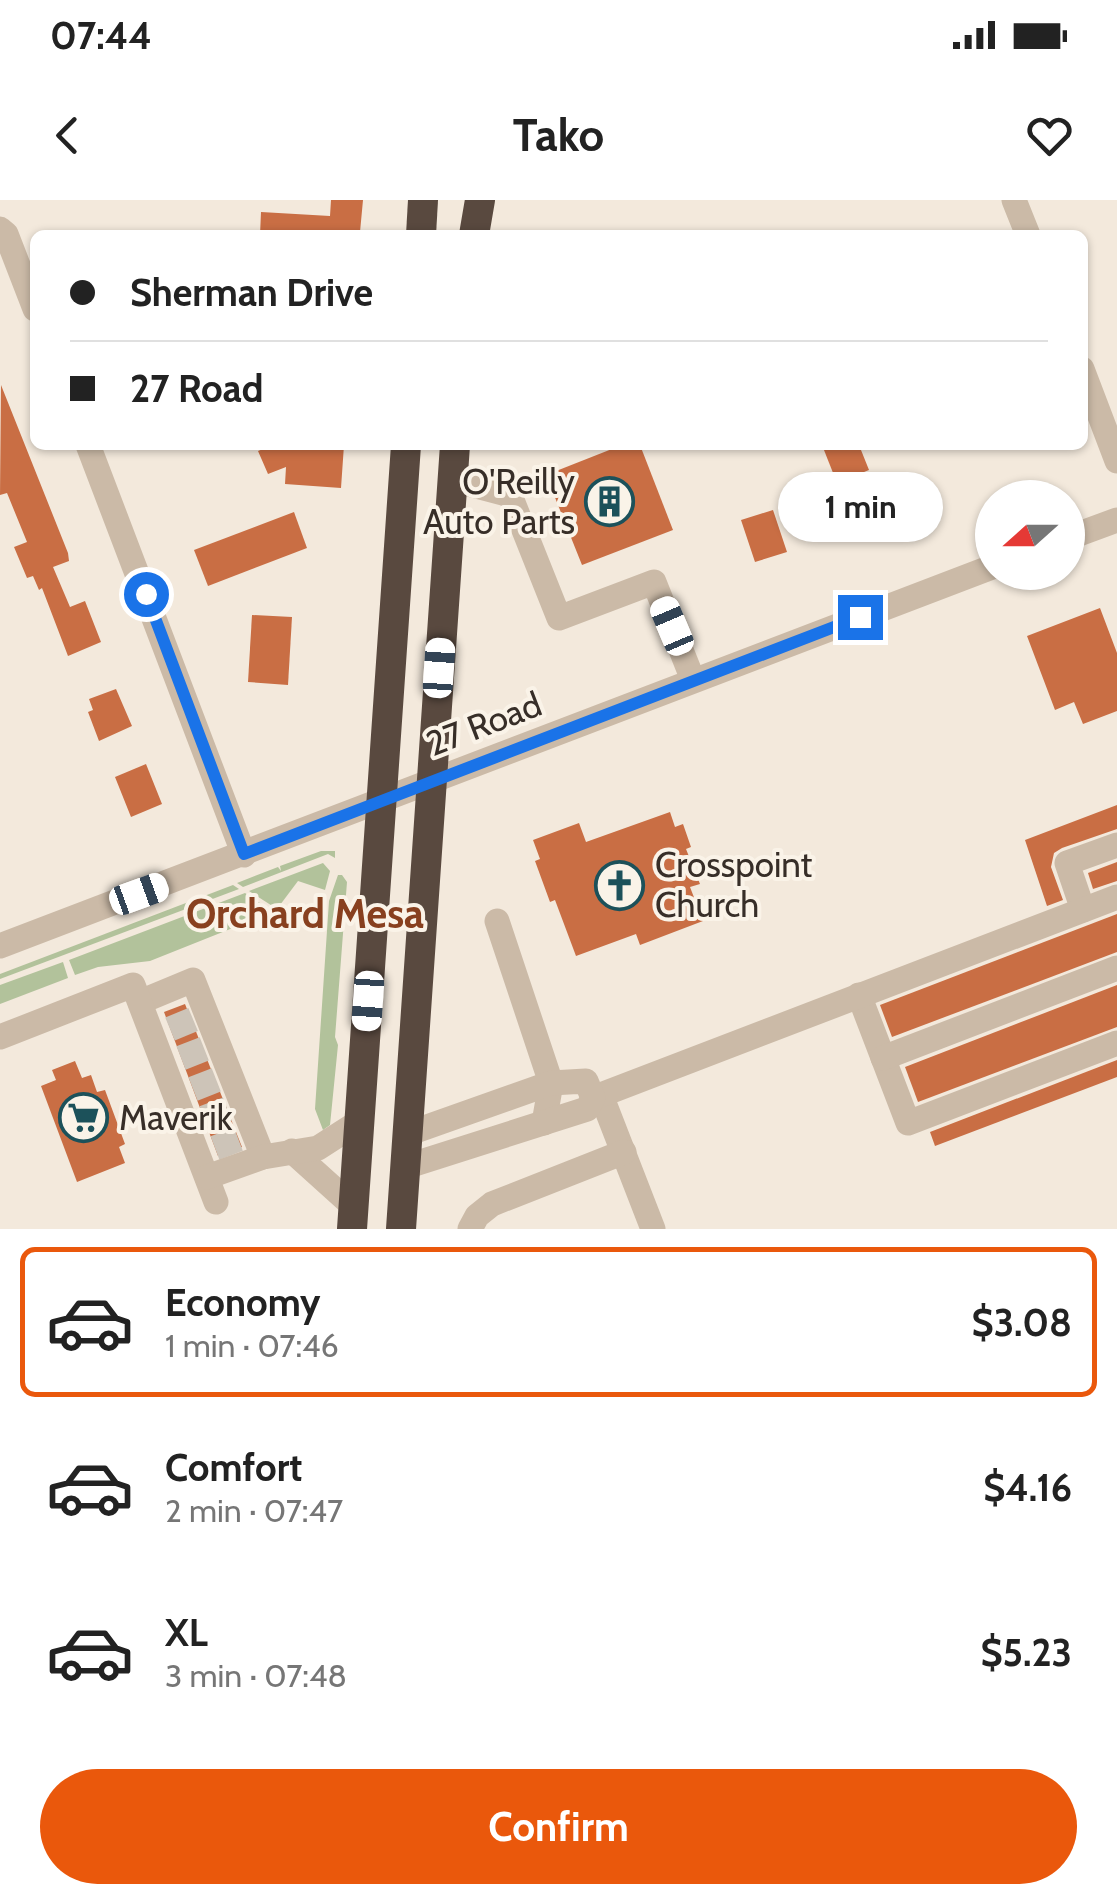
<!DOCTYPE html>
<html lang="en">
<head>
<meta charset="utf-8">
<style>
  body { margin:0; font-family:Cabin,sans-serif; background:#f6f6f6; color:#222; height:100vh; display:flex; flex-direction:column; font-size:38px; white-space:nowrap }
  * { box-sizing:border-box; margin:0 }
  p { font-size:32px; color:#767676 }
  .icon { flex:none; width:55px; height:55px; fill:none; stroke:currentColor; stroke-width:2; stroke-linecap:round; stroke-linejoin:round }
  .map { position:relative; height:1029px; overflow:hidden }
  .drawer { display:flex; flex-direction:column; background:#fff; flex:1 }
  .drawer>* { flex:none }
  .banner { position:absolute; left:30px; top:30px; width:1058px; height:220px; border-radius:15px; box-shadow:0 2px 8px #0004; display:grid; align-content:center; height:220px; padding:0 40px; background:#fff }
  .needle { width:65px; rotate:249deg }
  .tools { position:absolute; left:975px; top:280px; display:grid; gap:20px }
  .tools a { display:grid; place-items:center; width:110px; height:110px; border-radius:50%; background:#fff; box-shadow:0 2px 8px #0004; font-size:50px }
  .end { position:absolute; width:45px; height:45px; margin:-22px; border:12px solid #1a73e8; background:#fff; box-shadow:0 0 0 5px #fff }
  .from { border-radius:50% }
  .bubble { position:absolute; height:70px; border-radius:35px; background:#fff; box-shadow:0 2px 8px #0004; font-size:32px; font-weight:700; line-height:70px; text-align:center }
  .car { position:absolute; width:30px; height:60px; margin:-30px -15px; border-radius:12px; box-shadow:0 0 8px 2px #0007; background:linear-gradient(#fff 24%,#345 0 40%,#fff 0 76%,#345 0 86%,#fff 0) }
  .banner b { display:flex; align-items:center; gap:35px; height:95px; font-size:38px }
  .banner b+b { border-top:2px solid #e0e0e0 }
  .banner i { width:25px; height:25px; background:#222 }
  ul { padding:18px 0 0; list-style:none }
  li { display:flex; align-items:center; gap:30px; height:150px; margin:0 20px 15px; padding:0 20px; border:5px solid transparent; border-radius:15px }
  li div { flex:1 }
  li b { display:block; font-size:38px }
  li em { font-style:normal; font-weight:700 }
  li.on { border-color:#ea580c }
  li>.icon { width:90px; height:90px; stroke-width:1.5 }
  .action { display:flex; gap:20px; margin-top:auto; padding:20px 40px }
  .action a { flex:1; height:115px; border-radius:60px; background:#ea580c; color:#fff; font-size:40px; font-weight:700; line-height:115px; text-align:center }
  .status { display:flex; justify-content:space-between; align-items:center; height:70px; padding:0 50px; background:#fff; direction:ltr }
  .status svg { height:28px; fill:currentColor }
  header { display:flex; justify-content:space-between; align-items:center; height:130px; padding:0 40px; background:#fff; font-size:45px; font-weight:700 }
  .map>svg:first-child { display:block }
  .green { fill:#b2c29b }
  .building { fill:#c96e44 }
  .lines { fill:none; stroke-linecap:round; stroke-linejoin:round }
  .minor-tunnel { stroke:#cdc4b8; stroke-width:25; stroke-dasharray:25 12; stroke-linecap:butt }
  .minor { stroke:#cbbaa7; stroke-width:25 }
  .highway { stroke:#59493f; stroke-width:30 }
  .route { stroke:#1a73e8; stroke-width:12 }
  .labels { text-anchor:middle; stroke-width:8; stroke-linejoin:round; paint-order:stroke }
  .poi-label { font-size:35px; fill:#372e28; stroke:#faf3e8; text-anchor:start }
  .street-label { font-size:35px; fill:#372e28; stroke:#faf3e8 }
  .quarter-label { font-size:40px; font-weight:bold; fill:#88401f; stroke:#faf3e8 }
</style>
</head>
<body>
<div class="status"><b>07:44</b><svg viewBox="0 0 49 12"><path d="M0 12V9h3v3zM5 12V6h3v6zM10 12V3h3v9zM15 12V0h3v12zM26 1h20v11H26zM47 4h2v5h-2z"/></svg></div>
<header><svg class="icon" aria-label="back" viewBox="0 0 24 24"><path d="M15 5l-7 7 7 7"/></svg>Tako<svg class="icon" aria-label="heart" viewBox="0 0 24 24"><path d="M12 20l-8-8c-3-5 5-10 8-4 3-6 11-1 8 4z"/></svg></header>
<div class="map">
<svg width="1117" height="1029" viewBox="0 0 1117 1029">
  <rect width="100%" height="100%" fill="#f3e9dc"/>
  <!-- green -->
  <g class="green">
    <path d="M335,651v7l-7,-4 -85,33 -6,-4 41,-16 3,4 -1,-5 41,-15z"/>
    <path d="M323,663l7,8 -5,19 -27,-9 -21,28 -28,-18z"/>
    <path d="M338,675h4l5,7 -12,155 3,8 -8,80 -7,5 -8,-21 14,-208z"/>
    <path d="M233,685l6,4 -239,90v-5z"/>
    <path d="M245,693l28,19 -123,49 -52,6 -23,8 -6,-15z"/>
    <path d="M63,762l5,16 -68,26v-19z"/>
  </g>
  <!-- building -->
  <g class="building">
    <path d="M331,0h32l-3,32 -100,3 1,-23 69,4z"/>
    <path d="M1,185l67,168 1,8 -16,6 17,40 15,-6 16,41 -33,14 -26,-68 -3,2 -6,-14 -6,2 -13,-31 13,-5 -20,-49 -7,2z"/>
    <path d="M273,245h71l-3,43 -56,-4 1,-17 -18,7 -10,-23z"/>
    <path d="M622,245h18l33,85 -91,35 -36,-90z"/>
    <path d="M822,245h37l10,25 -32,13z"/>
    <path d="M773,310l14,42 -32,10 -14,-42z"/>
    <path d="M294,312l13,36 -99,38 -14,-36z"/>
    <path d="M1100,408l17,45v58l-34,13 -9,-22 -19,8 -28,-74z"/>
    <path d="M252,415l40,2 -4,68 -40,-3z"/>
    <path d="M116,489l16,37 -33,15 -11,-29 5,-2 -4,-11z"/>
    <path d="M146,564l16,40 -31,13 -16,-40z"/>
    <path d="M1117,605v24l-55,19 -8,5 -3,14 12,33 -16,6 -22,-66z"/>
    <path d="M670,612l5,15 8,-3 8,23 -5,2 14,35 -10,3 13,34 -63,24 -4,-11 -60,22 -21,-56 -5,2 -15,-41 5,-2 -7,-19 46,-17 7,19z"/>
    <path d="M1117,662v19l-24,8 -5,-16z"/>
    <path d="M1117,714v38l-225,85 -12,-32z"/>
    <path d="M1117,785v42l-199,75 -13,-35z"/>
    <path d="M185,804l57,143 -24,9 -54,-144z"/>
    <path d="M1117,860v17l-182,69 -5,-14z"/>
    <path d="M75,861l7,17 9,-3 6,17 8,-2 20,54 -6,3 6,16 -48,19 -36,-96 15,-6 -4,-10z"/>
  </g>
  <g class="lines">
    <!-- minor-tunnel -->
    <g class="minor-tunnel">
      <path d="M170,829l29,-12"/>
      <path d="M181,858l28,-11"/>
      <path d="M193,889l28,-11"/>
      <path d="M204,918l29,-11"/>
      <path d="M215,948l29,-11"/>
    </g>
    <!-- minor -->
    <g class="minor">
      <path d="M1014,0l14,35"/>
      <path d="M0,29l6,5 29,75"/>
      <path d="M1082,169l35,92"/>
      <path d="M88,245l156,410"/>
      <path d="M453,280l57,15 49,123 95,-36 39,98"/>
      <path d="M1068,338l49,-18"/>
      <path d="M1083,710l-16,-47 50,-18"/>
      <path d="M497,721l54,162 -7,40"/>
      <path d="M0,746l992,-379"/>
      <path d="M859,795l49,128 209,-80"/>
      <path d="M140,802l53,-22 70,177"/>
      <path d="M0,837l133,-52 83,217"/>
      <path d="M883,858l234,-90"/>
      <path d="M601,895l52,134"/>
      <path d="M593,898l524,-201"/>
      <path d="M292,951l61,55"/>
      <path d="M405,967l182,-58 6,-11 -7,-17 -35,2 -144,51"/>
      <path d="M207,977l56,-20 55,-9 42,-27"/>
      <path d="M470,1029l7,-13 15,-12 132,-52"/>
    </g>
    <!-- highway -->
    <g class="highway">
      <path d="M421,35l2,-35"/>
      <path d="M474,35l6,-35"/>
      <path d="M352,1029l54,-784"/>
      <path d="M401,1029l54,-784"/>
    </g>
  </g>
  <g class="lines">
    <!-- route -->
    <path class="route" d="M146,394l98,260 616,-237"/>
  </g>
  <!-- icons -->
  <defs>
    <symbol id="building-ring" viewBox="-11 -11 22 22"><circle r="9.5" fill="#faf3e8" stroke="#1c515a" stroke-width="1.5"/><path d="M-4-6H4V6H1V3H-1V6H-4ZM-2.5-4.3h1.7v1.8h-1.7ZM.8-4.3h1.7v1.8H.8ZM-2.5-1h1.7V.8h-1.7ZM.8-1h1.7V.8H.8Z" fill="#1c515a"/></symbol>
    <symbol id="church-ring" viewBox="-11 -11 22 22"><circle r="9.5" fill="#faf3e8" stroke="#1c515a" stroke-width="1.5"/><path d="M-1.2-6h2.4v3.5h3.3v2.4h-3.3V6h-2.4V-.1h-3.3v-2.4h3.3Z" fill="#1c515a"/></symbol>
    <symbol id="supermarket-ring" viewBox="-11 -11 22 22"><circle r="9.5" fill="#faf3e8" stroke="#1c515a" stroke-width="1.5"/><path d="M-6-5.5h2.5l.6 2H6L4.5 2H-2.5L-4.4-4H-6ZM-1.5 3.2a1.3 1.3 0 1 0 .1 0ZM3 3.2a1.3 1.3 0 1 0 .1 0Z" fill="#1c515a"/></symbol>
  </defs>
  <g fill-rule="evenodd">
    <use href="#building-ring" x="582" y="274" width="55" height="55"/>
    <use href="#church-ring" x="592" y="658" width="55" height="55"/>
    <use href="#supermarket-ring" x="56" y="890" width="55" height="55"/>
  </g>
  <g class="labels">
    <!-- poi labels -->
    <g class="poi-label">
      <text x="575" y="294" text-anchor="end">O'Reilly<tspan x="575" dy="40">Auto Parts</tspan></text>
      <text x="655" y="677">Crosspoint<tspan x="655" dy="40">Church</tspan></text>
      <text x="119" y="930">Maverik</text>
    </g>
    <!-- street labels -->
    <g class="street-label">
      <text transform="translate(484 524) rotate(-21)" y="12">27 Road</text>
    </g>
    <!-- quarter labels -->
    <g class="quarter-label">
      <text x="305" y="728">Orchard Mesa</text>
    </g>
  </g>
</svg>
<div class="tools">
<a><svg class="needle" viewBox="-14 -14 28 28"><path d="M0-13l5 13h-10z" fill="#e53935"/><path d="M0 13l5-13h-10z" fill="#767676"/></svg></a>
</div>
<i class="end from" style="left:146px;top:394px"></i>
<i class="end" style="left:860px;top:417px"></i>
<div class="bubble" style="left:778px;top:272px;width:165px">1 min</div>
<i class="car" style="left:672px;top:426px;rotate:337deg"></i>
<i class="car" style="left:439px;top:468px;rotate:4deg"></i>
<i class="car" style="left:139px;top:694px;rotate:70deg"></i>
<i class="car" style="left:368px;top:801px;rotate:184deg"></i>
<div class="banner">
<b><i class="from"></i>Sherman Drive</b>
<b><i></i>27 Road</b>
</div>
</div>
<section class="drawer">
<ul>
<li class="on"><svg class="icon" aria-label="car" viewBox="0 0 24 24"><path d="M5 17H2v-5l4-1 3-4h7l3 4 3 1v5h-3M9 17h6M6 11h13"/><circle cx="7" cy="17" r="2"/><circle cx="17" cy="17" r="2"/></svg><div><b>Economy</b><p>1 min · 07:46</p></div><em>$3.08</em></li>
<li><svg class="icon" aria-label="car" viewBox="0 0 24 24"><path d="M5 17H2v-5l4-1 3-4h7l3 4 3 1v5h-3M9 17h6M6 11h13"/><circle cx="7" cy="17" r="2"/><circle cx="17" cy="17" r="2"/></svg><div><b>Comfort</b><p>2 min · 07:47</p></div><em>$4.16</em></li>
<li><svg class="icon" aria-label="car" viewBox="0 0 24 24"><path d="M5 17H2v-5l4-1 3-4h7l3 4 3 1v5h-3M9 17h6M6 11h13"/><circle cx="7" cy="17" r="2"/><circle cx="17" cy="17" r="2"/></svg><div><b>XL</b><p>3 min · 07:48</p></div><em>$5.23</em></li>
</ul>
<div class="action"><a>Confirm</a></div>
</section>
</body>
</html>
